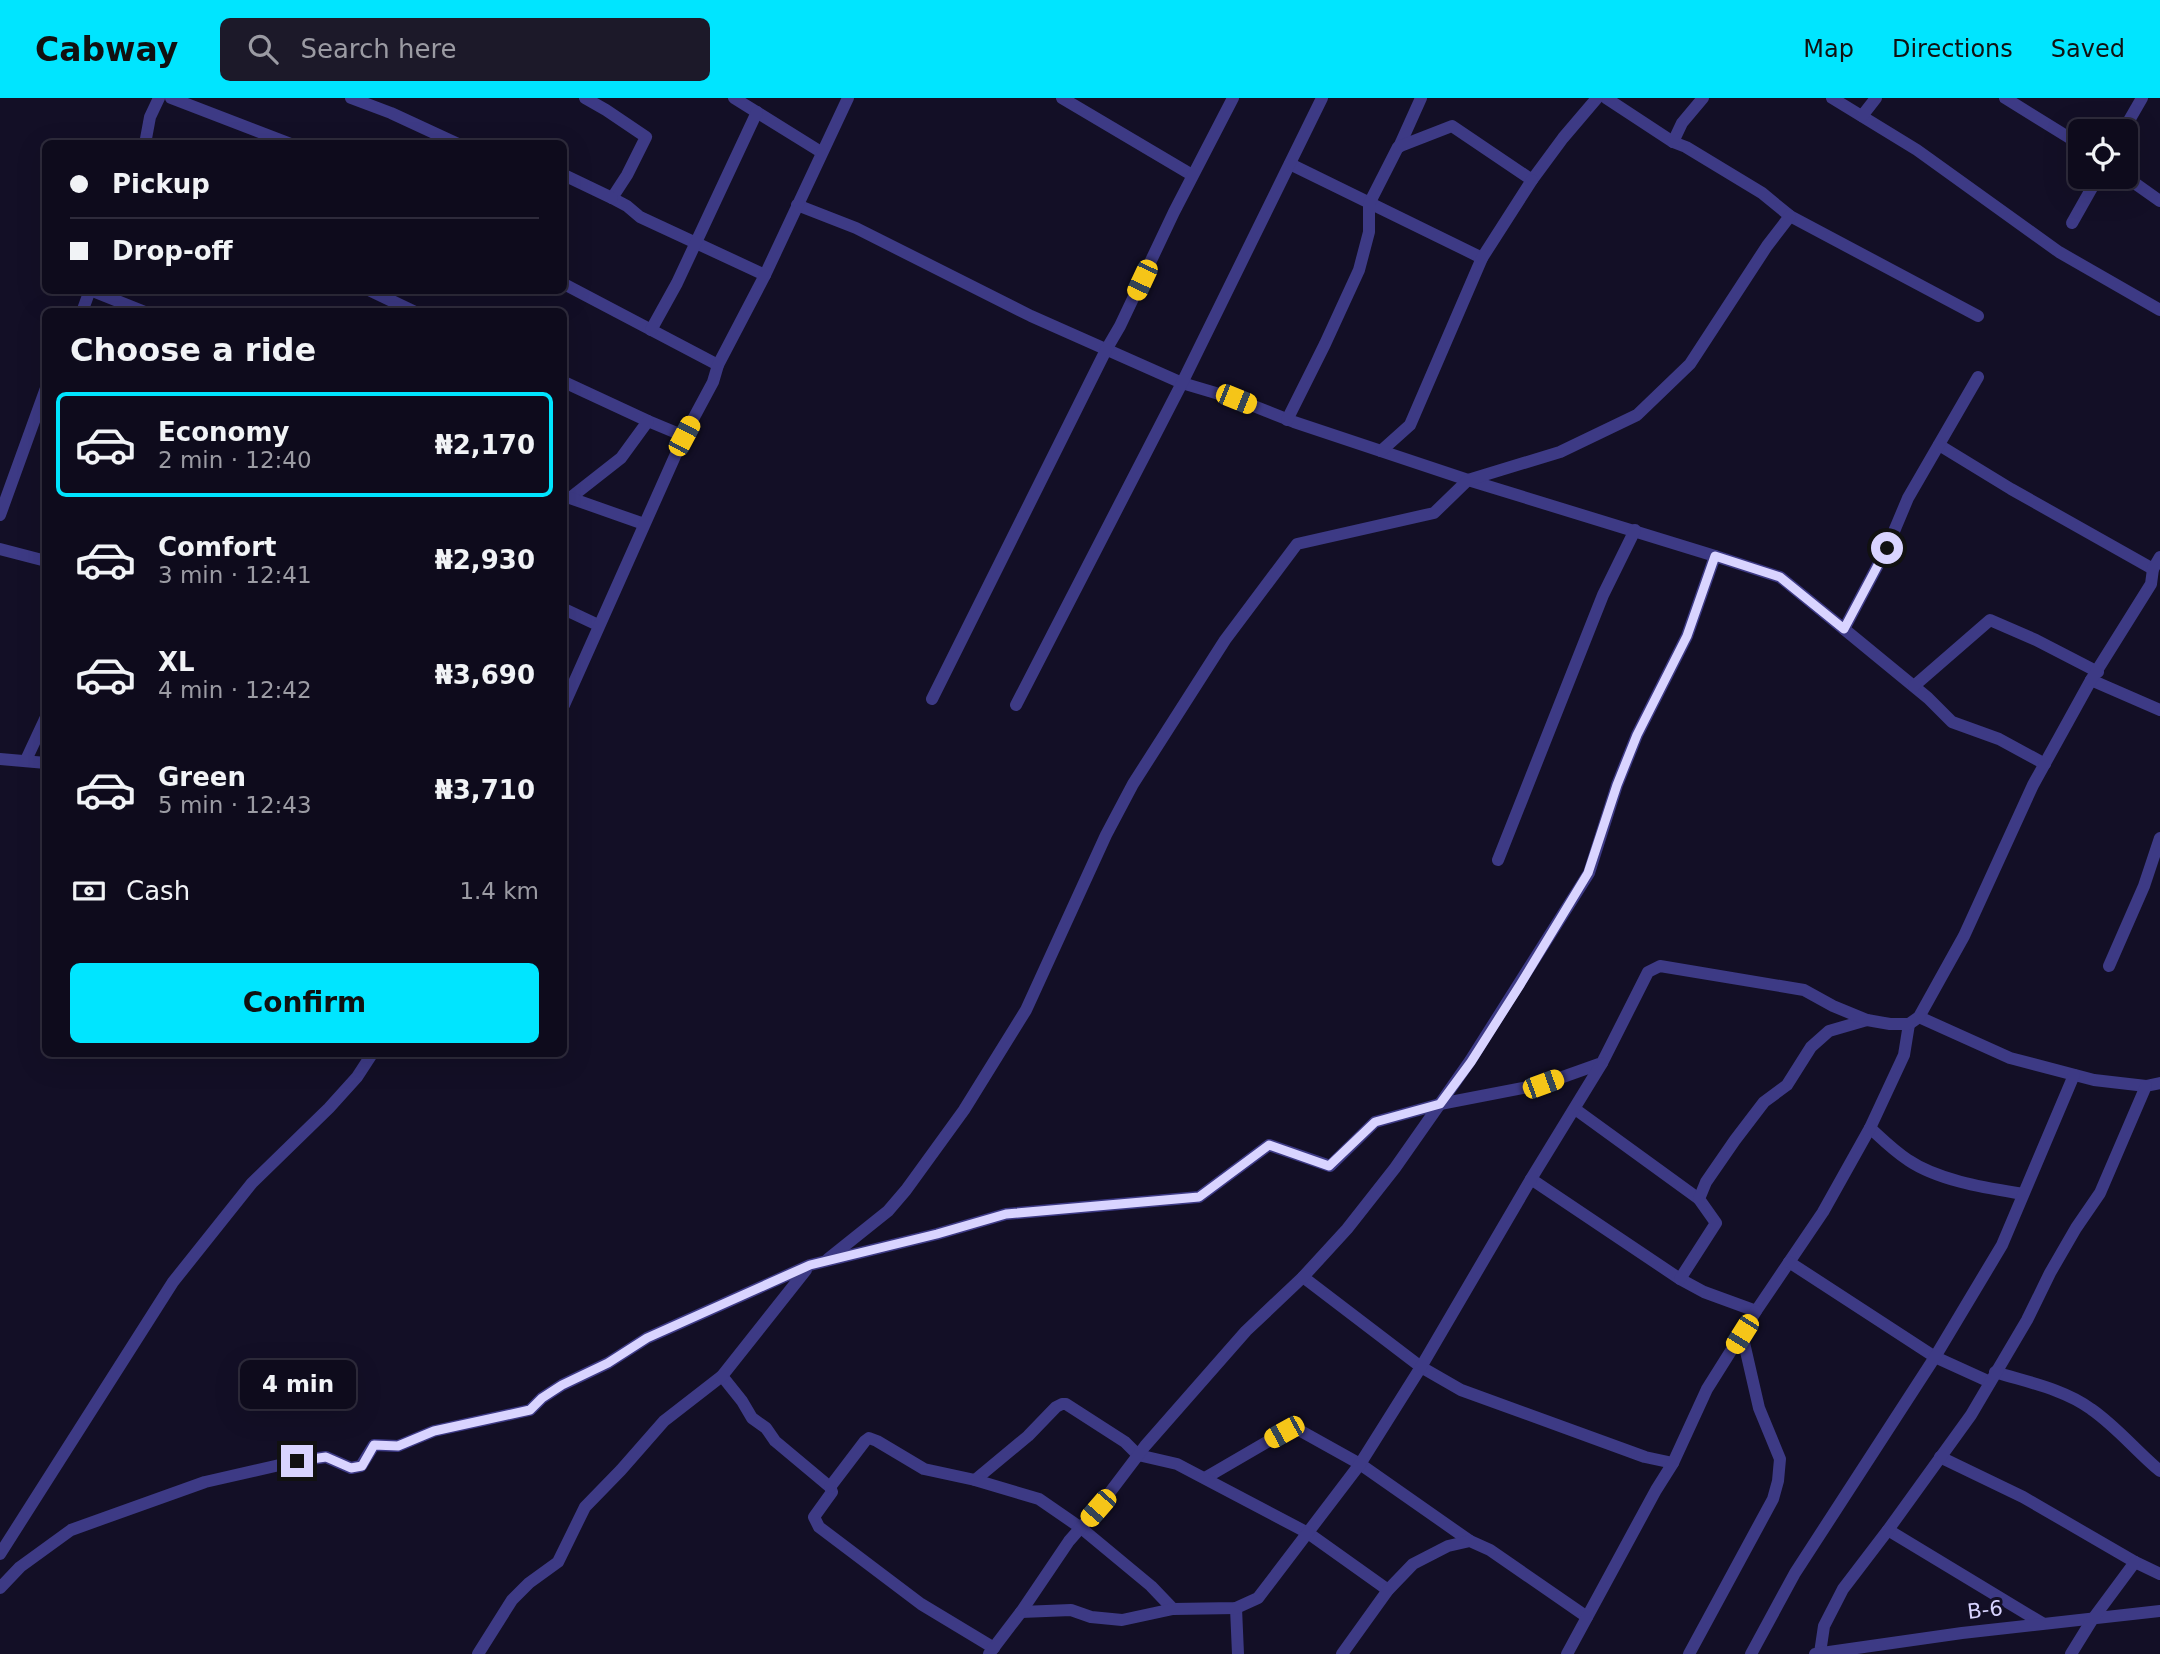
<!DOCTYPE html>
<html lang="en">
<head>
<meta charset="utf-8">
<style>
  body { margin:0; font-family:"DejaVu Sans",sans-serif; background:#1c1929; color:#f1f3f6; height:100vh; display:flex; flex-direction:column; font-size:26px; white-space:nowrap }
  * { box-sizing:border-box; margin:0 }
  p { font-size:23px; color:#9b9ba3 }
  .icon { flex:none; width:38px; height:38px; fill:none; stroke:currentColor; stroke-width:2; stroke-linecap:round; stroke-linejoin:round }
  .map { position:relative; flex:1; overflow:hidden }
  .sheet { position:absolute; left:42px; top:210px; width:525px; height:749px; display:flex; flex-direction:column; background:#0e0b1c; border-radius:10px; box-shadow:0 7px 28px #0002,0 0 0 2px #2e2b3b }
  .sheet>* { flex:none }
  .banner { position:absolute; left:42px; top:42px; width:525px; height:154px; border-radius:10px; box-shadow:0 7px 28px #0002,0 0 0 2px #2e2b3b; display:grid; align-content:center; height:154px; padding:0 28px; background:#0e0b1c }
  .fabs { position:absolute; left:2068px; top:21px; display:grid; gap:14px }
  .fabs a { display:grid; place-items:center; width:70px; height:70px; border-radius:10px; background:#0e0b1c; box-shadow:0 7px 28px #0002,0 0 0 2px #2e2b3b; font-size:35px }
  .end { position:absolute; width:32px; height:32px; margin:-16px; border:9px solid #d9d4ff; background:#111; box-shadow:0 0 0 4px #111 }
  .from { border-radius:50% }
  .bubble { position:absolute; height:49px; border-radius:10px; background:#0e0b1c; box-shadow:0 7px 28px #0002,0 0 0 2px #2e2b3b; font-size:23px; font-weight:600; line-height:49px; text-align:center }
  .car { position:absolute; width:21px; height:42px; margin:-21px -10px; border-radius:9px; box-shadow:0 0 5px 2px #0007; background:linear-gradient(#f5c518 24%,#345 0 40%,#f5c518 0 76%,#345 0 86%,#f5c518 0) }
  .banner b { display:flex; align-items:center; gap:24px; height:66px; font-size:26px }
  .banner b+b { border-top:2px solid #2e2b3b }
  .banner i { width:18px; height:18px; background:#f1f3f6 }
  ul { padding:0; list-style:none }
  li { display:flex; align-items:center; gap:21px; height:105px; margin:0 14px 10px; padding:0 14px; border:4px solid transparent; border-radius:10px }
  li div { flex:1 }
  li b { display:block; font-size:26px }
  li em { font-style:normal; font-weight:600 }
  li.current { border-color:#00e5ff }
  li>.icon { width:63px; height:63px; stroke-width:1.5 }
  h2 { padding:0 28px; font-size:32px; line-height:84px }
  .pay { display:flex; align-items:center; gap:18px; height:77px; padding:0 28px; font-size:26px }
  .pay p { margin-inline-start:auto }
  .action { display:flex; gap:14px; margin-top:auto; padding:14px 28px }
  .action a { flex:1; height:80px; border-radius:10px; background:#00e5ff; color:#111; font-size:28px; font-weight:600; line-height:80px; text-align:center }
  header { display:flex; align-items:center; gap:42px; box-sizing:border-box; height:98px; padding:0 35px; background:#00e5ff; color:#111 }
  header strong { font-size:33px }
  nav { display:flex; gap:38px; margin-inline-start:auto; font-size:24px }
  .search { width:490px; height:63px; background:#1c1929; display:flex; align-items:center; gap:18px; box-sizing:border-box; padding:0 24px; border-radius:10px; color:#9b9ba3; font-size:26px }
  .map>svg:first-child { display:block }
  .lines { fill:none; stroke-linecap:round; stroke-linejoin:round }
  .minor { stroke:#3d3a85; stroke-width:12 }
  .route { stroke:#d9d4ff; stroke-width:9 }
  .labels { text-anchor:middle; stroke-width:6; stroke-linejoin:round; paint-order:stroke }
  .street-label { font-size:21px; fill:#d9d4ff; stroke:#130f26 }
</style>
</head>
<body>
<header>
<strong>Cabway</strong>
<div class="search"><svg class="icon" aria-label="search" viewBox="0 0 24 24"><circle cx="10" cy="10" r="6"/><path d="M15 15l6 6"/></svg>Search here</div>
<nav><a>Map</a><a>Directions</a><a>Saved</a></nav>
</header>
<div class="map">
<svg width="2160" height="1556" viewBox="0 0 2160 1556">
  <rect width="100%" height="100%" fill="#130f26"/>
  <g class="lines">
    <!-- minor -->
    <g class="minor">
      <path d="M171,0l120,46"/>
      <path d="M351,0l40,15 67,31"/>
      <path d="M585,0l21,12 40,27 -19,38 -15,23 15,8 13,11 125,58"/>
      <path d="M734,0l87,54"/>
      <path d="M1062,0l130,77"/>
      <path d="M1606,0l67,44 13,5 76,46 28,23 188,100"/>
      <path d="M1832,0l85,52 142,102 101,58"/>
      <path d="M2005,0l76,47"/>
      <path d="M1862,18l14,-18"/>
      <path d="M2123,33l19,-33"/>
      <path d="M1673,44l9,-19 21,-25"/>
      <path d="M145,46l5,-27 9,-19"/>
      <path d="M502,46h2"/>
      <path d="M1399,49l22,-49"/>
      <path d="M1290,66l192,94"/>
      <path d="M564,77l48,23"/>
      <path d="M2126,79l34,24"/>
      <path d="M797,107l59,23 175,88 151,67 54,16 58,23 174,58 247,76"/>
      <path d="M2072,125l26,-46"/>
      <path d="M564,186l154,81"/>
      <path d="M90,192l55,22"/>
      <path d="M369,192l46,22"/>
      <path d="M82,214l8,-22"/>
      <path d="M651,232l26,-47 80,-171"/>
      <path d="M564,284l84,39 36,15"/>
      <path d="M1287,322l38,-76 34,-74 10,-38v-28l29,-57 54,-21 80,54 31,-42 34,-40"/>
      <path d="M1939,347l72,44 142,80"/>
      <path d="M1381,353l29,-26 72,-167 50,-78"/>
      <path d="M564,397l6,3 51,-40 27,-37"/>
      <path d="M570,400l74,26"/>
      <path d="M0,417l46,-127"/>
      <path d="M0,451l46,12"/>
      <path d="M564,511l34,16"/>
      <path d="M1844,531l84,69 24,24 47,17 46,25"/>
      <path d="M2091,582l69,30"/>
      <path d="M1914,588l76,-66 46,20 62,32"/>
      <path d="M932,601l174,-349 14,-24 54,-114 59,-114"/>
      <path d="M564,607l120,-269 29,-54 5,-17 47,-90 83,-177"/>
      <path d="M1016,607l166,-322 140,-285"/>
      <path d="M0,661l46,4"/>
      <path d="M26,662l20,-43"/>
      <path d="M1498,762l105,-265 32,-65"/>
      <path d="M2109,868l35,-80 16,-48"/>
      <path d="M1919,919l91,41 84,22 52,6 14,-3"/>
      <path d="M1575,1011l124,90"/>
      <path d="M1870,1030c12,11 24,23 38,32 31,21 79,28 115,34"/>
      <path d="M1531,1081l149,100 24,13 52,19 67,-99 47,-84 34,-73 5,-31"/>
      <path d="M828,1161l60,-48 18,-21 58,-80 62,-100 80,-175 27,-51 92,-144 72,-96 137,-31 34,-33 92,-28 77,-37 53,-51 77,-118 23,-30"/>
      <path d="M1789,1164l146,95 55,25"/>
      <path d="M1303,1179l118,90 40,23 184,67 28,6"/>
      <path d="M1680,1181l36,-56 -17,-24 7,-17 29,-42 29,-38 23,-17 24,-38 18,-16 38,-11"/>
      <path d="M1995,1274c32,10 69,17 96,37 26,18 45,42 69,62"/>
      <path d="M722,1278l20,25 10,17 14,10 9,13 55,46 2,5 -18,25 5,10 102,77 73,44"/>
      <path d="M1940,1359l83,40 112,65 25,12"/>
      <path d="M1205,1380l79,-46 15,-2 61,34 110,77"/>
      <path d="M975,1382l53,-44 28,-29 6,-3h4l59,38 13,13 39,9 131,69 80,57"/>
      <path d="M830,1389l35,-46 4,-3 8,3 47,28 51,11 64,19 42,29 70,58 22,23"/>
      <path d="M1888,1432l154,93"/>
      <path d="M0,1456l173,-272 79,-99 77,-75 28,-31 15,-23"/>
      <path d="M0,1490l20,-21 51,-37 134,-48 92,-21 29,-4 25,11 10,-2 13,-21 24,1 36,-15 96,-21 12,-12 20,-13 46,-22 39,-25 163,-73 127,-31 69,-20 193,-17 70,-52 61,21 45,-44 65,-18 103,-20 59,-21 46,-91 12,-6 144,24 29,16 34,14 23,4h19l10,-7 45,-81 69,-151 58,-105 60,-96 2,-15 7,-12"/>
      <path d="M1236,1510l2,46"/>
      <path d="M1021,1514l50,-2 20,7 31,3 51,-11 63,-1 22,-10 102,-134 61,-97 110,-188 71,-116"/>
      <path d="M1820,1555l4,-27 19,-37 45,-59 83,-115 56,-95 23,-47 26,-45 24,-35 46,-107"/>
      <path d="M478,1556l34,-54 17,-17 29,-21 27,-55 36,-37 43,-49 58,-45 84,-106"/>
      <path d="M989,1556l32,-42 48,-71 29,-33 47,-62 101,-115 57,-54 44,-48 48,-61 75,-107 119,-188 28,-88 20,-50 50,-99 28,-80 65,21 64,52 43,-81 21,-50 70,-121"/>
      <path d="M1342,1556l46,-64 25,-26 35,-18 22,-5 20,9 97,67"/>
      <path d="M1567,1556l89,-164 17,-27 34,-74 49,-78"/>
      <path d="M1689,1556l84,-155 5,-18 2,-22 -21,-51 -17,-74"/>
      <path d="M1751,1556l44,-81 140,-216 67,-112 72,-170"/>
      <path d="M1815,1556l147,-21 198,-22"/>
      <path d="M2071,1556l21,-34 43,-58"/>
    </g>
  </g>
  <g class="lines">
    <!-- route -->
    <path class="route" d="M297,1363l29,-4 25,11 11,-2 12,-21 24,1 36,-15 96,-21 12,-12 20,-13 46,-22 39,-25 163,-73 127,-31 69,-20 193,-17 70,-52 60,21 46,-44 65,-18 31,-42 49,-77 68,-112 29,-88 20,-50 50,-99 28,-80 65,21 64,52 43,-81"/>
  </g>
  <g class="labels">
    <!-- street labels -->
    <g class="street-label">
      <text transform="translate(1985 1512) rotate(-7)" y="7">B-6</text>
    </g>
  </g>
</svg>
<div class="fabs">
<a><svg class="icon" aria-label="locate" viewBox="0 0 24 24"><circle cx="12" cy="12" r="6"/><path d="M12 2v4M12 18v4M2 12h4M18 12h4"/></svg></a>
</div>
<i class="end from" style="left:1887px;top:450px"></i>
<i class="end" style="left:297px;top:1363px"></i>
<div class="bubble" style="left:240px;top:1262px;width:116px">4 min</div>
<i class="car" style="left:1142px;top:182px;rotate:205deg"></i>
<i class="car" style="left:1236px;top:301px;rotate:112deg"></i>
<i class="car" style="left:684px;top:338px;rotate:28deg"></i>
<i class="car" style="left:1543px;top:986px;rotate:70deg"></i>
<i class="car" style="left:1742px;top:1236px;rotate:212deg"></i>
<i class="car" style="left:1284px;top:1334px;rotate:241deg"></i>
<i class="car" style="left:1098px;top:1410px;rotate:221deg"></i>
<div class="banner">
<b><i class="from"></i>Pickup</b>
<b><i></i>Drop-off</b>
</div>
<section class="sheet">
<h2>Choose a ride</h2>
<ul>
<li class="current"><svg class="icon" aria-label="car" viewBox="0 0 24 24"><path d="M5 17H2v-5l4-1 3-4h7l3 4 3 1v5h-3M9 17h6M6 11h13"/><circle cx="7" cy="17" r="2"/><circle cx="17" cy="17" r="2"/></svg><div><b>Economy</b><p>2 min · 12:40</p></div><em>₦2,170</em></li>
<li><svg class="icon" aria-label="car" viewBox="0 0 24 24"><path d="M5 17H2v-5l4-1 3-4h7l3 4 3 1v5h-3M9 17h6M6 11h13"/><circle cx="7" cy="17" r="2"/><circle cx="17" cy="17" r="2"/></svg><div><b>Comfort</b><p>3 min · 12:41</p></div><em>₦2,930</em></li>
<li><svg class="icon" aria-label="car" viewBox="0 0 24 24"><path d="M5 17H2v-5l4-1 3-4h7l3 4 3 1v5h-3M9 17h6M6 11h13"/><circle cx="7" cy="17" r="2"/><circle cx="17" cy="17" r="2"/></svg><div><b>XL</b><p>4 min · 12:42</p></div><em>₦3,690</em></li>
<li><svg class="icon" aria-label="car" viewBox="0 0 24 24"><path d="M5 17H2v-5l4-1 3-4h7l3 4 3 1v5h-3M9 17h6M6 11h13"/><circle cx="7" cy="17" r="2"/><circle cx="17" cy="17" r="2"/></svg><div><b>Green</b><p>5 min · 12:43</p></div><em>₦3,710</em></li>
</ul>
<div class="pay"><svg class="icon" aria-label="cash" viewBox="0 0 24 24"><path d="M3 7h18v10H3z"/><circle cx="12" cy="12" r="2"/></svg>Cash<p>1.4 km</p></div>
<div class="action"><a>Confirm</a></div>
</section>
</div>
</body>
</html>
